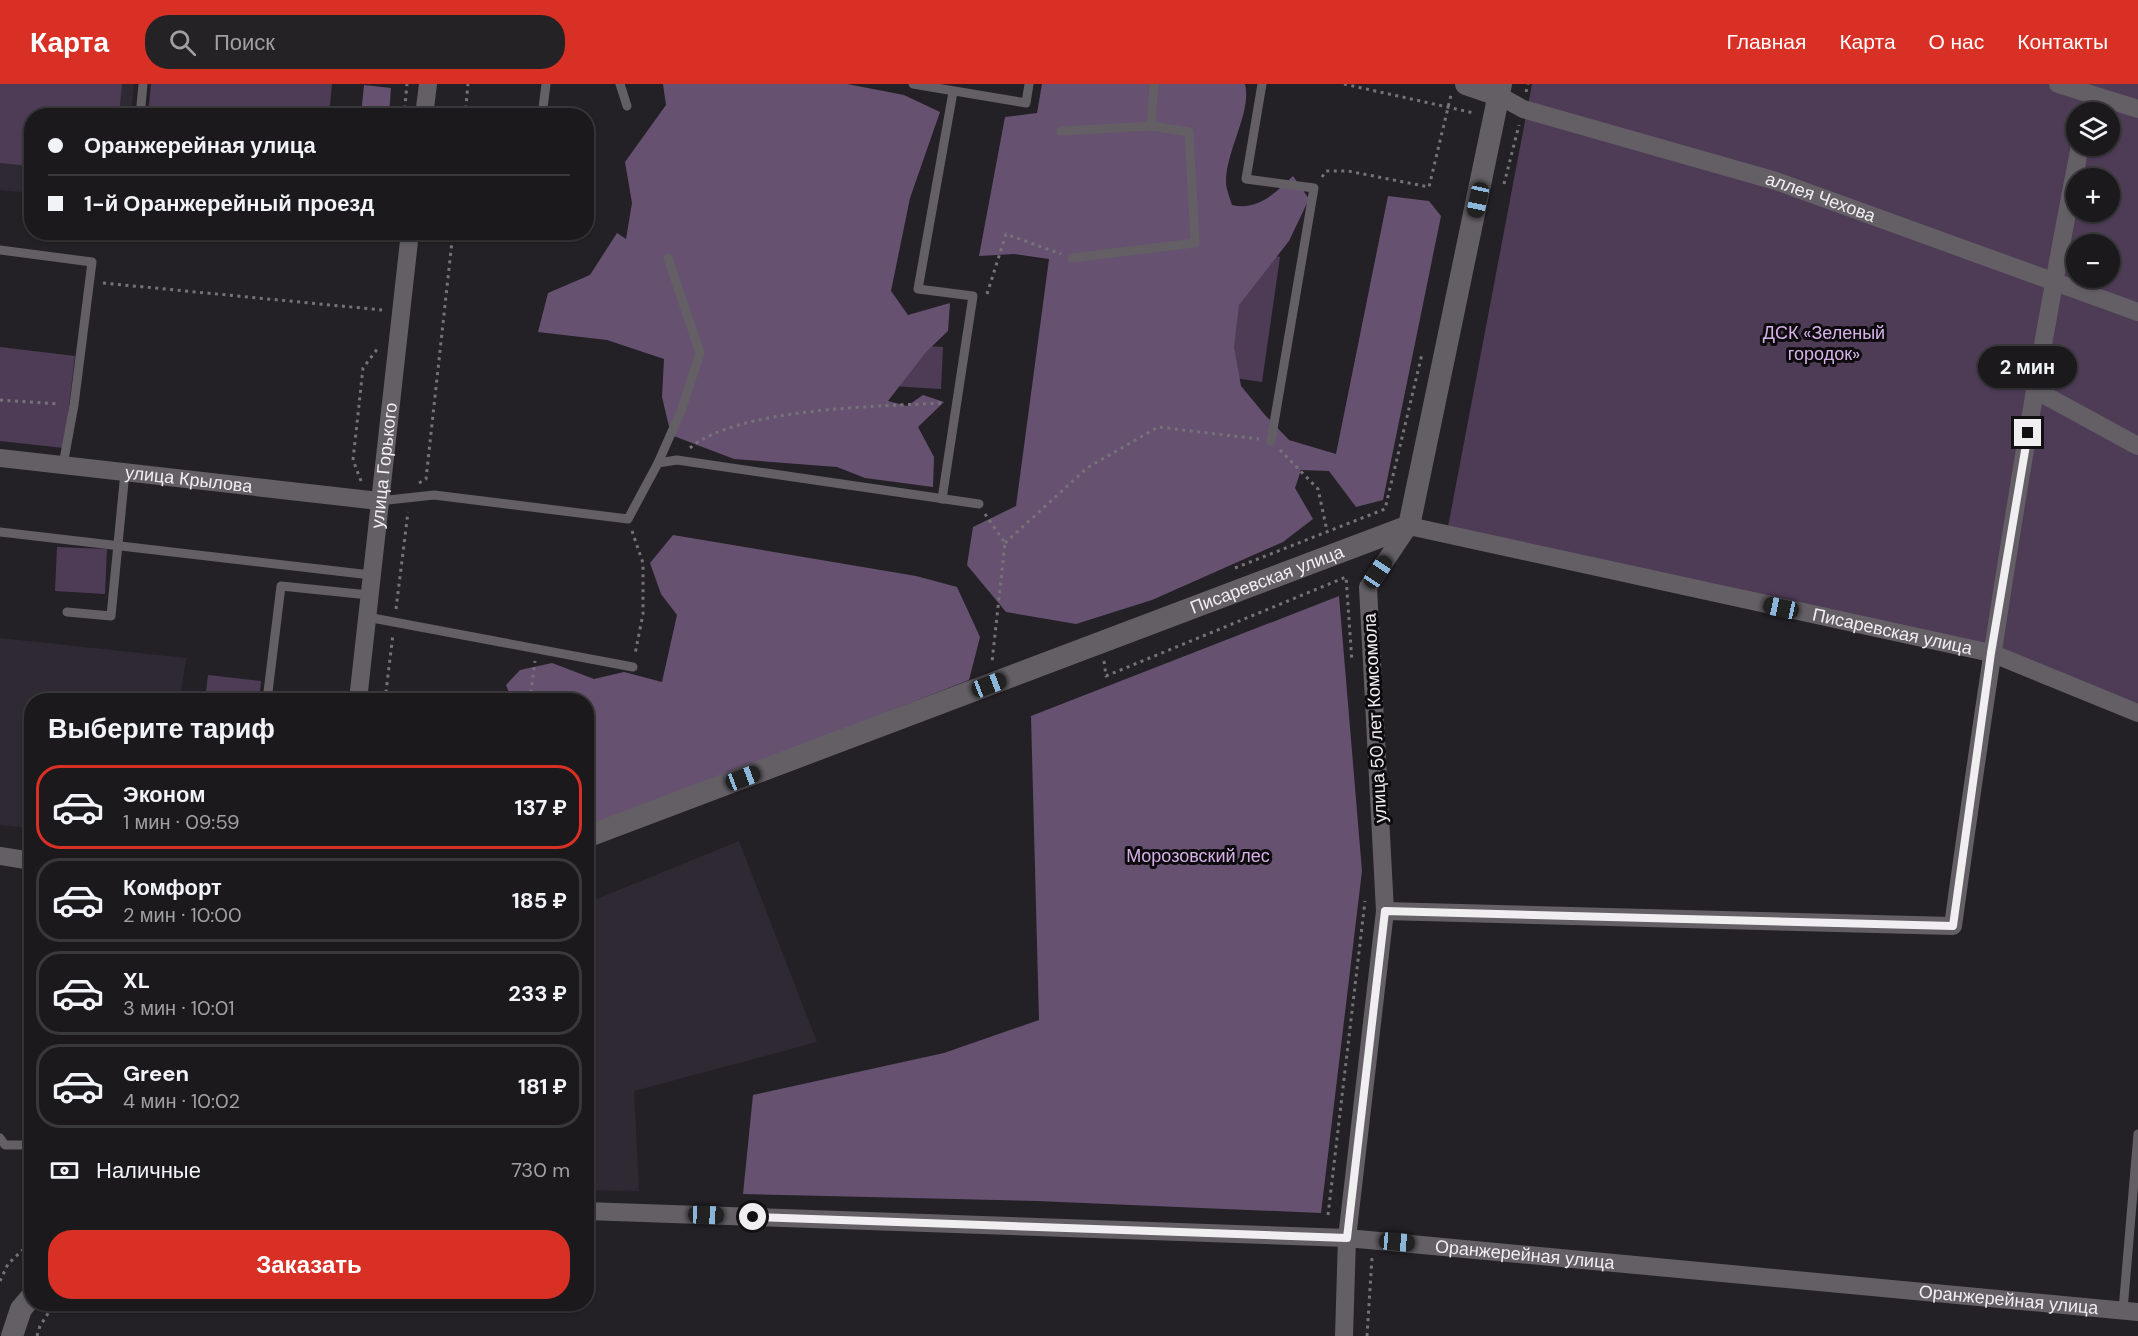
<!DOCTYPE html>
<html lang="ru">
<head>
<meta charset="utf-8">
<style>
  body { margin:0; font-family:"DM Sans",sans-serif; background:#242225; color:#f1f3f6; height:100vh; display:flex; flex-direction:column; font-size:22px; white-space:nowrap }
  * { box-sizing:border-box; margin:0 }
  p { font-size:20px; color:#a0a0a3 }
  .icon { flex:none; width:33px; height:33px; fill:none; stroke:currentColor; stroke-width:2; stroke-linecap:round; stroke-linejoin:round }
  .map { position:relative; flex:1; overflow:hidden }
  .sheet { position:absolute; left:24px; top:609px; width:570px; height:618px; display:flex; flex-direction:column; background:#1b191c; border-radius:24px; box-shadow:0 2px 4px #0004,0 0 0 2px #39383b }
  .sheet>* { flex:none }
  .top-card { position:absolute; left:24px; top:24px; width:570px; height:132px; border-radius:24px; box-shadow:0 2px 4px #0004,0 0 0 2px #39383b; display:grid; align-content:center; height:132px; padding:0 24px; background:#1b191c }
  .fabs { position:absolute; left:2066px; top:18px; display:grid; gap:12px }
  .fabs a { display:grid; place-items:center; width:54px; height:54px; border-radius:50%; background:#1b191c; box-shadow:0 2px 4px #0004,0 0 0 2px #39383b; font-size:30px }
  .end { position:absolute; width:27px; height:27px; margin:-14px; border:8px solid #f1eef2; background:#111; box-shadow:0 0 0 3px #111 }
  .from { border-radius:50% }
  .bubble { position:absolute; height:42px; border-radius:21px; background:#1b191c; box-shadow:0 2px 4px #0004,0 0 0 2px #39383b; font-size:20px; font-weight:700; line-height:42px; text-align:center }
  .car { position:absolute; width:18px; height:36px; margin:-18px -9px; border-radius:8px; box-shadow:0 0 4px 2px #0007; background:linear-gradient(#222 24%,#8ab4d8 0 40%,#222 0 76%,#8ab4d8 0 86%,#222 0) }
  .top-card b { display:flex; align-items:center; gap:21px; height:57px; font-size:22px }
  .top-card b+b { border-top:2px solid #39383b }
  .top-card i { width:15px; height:15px; background:#f1f3f6 }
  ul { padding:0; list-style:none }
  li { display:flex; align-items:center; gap:18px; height:84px; margin:0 12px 9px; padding:0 12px; border:3px solid #39383b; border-radius:24px }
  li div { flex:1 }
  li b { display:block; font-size:22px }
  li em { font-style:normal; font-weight:700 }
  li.selected { border-color:#d93025 }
  li>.icon { width:54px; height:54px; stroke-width:1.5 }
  h2 { padding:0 24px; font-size:27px; line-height:72px }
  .pay { display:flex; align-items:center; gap:15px; height:66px; padding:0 24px; font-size:22px }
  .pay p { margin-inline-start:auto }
  .primary-button { display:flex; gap:12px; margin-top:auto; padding:12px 24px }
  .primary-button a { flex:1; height:69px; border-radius:24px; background:#d93025; color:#fff; font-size:24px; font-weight:700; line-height:69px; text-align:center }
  header { display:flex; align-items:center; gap:36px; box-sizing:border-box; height:84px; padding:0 30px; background:#d93025; color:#fff }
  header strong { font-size:28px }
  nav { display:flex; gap:33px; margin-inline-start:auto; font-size:21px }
  .search { width:420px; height:54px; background:#242225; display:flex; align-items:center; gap:15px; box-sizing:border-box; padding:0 21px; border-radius:24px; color:#a0a0a3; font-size:22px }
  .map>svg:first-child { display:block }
  .built { fill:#2f2933 }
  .green { fill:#4e3c57; fill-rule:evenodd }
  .forest { fill:#665171 }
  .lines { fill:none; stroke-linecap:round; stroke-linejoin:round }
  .path { stroke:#767378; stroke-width:3; stroke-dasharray:3 4.5; stroke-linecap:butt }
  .service { stroke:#635f65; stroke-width:9 }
  .minor { stroke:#635f65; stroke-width:18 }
  .tertiary { stroke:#635f65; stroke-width:22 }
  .route { stroke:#f1eef2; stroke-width:8 }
  .labels { text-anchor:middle; stroke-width:6; stroke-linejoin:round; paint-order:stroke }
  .street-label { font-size:18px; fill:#f1eef2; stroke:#0d0b0d }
  .park-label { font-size:18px; fill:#d7b2ea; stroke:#0d0b0d }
</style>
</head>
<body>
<header>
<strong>Карта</strong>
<div class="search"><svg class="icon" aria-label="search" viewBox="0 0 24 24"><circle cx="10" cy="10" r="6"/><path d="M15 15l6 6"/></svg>Поиск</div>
<nav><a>Главная</a><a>Карта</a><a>О нас</a><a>Контакты</a></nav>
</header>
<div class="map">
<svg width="2138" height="1252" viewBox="0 0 2138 1252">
  <rect width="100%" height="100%" fill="#242126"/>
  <!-- built -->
  <g class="built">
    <path d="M0,0h134l-3,31 -99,1 -1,77 -31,-3z"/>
    <path d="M0,554l186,20 -6,42h-148l-1,128 -31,-3z"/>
    <path d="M739,757l78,201 -183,49 5,100 -52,-1v-287z"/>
  </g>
  <!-- green -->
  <g class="green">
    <path d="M0,0h122l-3,31 -87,1 -1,50 -31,-3z"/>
    <path d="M151,0h181l-3,31h-181z"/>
    <path d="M1532,0h606v619l-138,-54 -552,-122zM2076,28h33v34h-33zM2076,94h33v34h-33zM2076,160h33v34h-33z"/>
    <path d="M1218,164l62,9 -18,125 -62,-9z"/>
    <path d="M892,260l51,3 -2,42 -51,-3z"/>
    <path d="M0,263l75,9 -11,92 -64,-7z"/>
    <path d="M57,463l50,2 -2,45 -50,-3z"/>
    <path d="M208,591l53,6 -2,19h-54z"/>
  </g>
  <!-- forest -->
  <g class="forest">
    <path d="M663,0h184l57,11 36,17 -30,86 -19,93 17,24 42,-12 -2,28 -22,21 -38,49 19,5 16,-11 21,7 -26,25 16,30 -1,30 -68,-9 -28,-11 -103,-8 -63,-24 -9,-38 2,-38 -57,-19 -69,-8 10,-39 42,-18 27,-42 9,6 6,-36 -7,-41 41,-57z"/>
    <path d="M1042,0h203c7,28 -19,66 -19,98 0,7 4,16 6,23 26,6 43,-12 61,-29l16,23 -20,42 -50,64 -5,42 7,39 24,29 24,25 47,14 52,-258 41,5 12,15 -58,284 -27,7 -27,-36 -28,-1 -6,18 18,31 -30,23 -131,58 -76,24 -70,-12 -39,-47 6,-38 43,-21 33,-247 -35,-5 -35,2 26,-139 32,-4z"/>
    <path d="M364,1l27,3 -2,27h-28z"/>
    <path d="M673,451l243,41 41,11 23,50 -11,43 -382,149 -1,-129h-74l-6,-15 14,-15 32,-7 42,16 30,-7 38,10 15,-67 -16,-21 -11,-31z"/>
    <path d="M1339,512l23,275 -41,342 -284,-12 -294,-7 10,-99 191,-42 95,-33 -8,-304z"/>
  </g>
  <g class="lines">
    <!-- path -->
    <g class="path">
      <path d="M1344,0l130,29"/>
      <path d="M1526,8l2,-8"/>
      <path d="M404,32l3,-32"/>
      <path d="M465,32l3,-32"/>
      <path d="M1322,93l4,-6h22l81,16 22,-92"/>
      <path d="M1504,100l15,-59"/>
      <path d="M103,199l279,27"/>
      <path d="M987,210l19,-60 55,20"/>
      <path d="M0,316l60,4"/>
      <path d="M690,364c46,-40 192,-42 253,-45"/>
      <path d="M1280,366l38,39 9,42"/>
      <path d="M361,397l-8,-21 10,-92 15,-20"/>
      <path d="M419,399l7,-4 27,-247"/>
      <path d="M985,430l20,29 -13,119"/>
      <path d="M632,447l11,32v51l-8,40"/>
      <path d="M1005,459l82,-75 71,-41 101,12"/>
      <path d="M1235,484l150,-59 37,-155"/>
      <path d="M396,525l12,-97"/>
      <path d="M1104,577l2,15 240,-99 6,85"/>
      <path d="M385,616l8,-66"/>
      <path d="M530,616l5,-39"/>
      <path d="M1328,1131l37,-314"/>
      <path d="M0,1197l8,-17 24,-23"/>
      <path d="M37,1252l3,-10 14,-22"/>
      <path d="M1367,1252l5,-78"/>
    </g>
    <!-- service -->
    <g class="service">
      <path d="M620,0l7,22"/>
      <path d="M913,0l113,19 3,-19"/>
      <path d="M1262,0l-16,95 68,9 -43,253"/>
      <path d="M140,32l3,-32"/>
      <path d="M542,32l4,-32"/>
      <path d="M1061,47l90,-5"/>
      <path d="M353,148l57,6"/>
      <path d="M0,166l92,12 -18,143 -11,60"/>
      <path d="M1072,174l123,-15 -6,-111 -38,-6 3,-42"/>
      <path d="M658,379l23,-52 19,-58 -32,-95"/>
      <path d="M942,415l31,-203 -55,-7 35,-197"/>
      <path d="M379,417l55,-6 194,24 30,-56 19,-3 302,44"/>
      <path d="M0,448l371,43"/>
      <path d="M67,528l44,4 14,-144"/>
      <path d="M367,533l266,50"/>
      <path d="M267,616l14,-114 88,9"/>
      <path d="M0,1054l5,7h27"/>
      <path d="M2123,1226l15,-176"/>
    </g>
    <!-- minor -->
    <g class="minor">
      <path d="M2058,0l80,25"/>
      <path id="s1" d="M1498,11l25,14 253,72 362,131"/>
      <path d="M424,32l4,-32"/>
      <path d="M2035,306l103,56"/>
      <path id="s2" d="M0,374l379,43"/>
      <path id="s3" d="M358,616l52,-468"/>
      <path d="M0,772l32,5"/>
      <path d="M1385,827l568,15c36,-261 76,-522 127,-780"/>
      <path id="s4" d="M586,1127l761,27 791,74"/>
      <path id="s5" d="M1344,1252l3,-98 38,-327 -17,-324 41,-61 582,127 147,60"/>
    </g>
    <!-- tertiary -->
    <g class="tertiary">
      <path d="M1466,0l32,11"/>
      <path id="s6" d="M586,753l823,-311 92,-442"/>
      <path d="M12,1252l9,-27 11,-13"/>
    </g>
  </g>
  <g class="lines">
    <!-- route -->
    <path class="route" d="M753,1133l594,21 38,-327 568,15 38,-273 37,-220"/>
  </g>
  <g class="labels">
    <!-- street labels -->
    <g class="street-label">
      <text dy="6" stroke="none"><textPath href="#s1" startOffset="339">аллея Чехова</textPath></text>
      <text dy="6" stroke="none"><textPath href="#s3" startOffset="236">улица Горького</textPath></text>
      <text dy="6" stroke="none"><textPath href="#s2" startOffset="190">улица Крылова</textPath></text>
      <text dy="6" stroke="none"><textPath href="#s6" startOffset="728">Писаревская улица</textPath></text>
      <text dy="6" stroke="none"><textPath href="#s5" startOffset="1320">Писаревская улица</textPath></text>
      <text transform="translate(1375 634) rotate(-93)" y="6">улица 50 лет Комсомола</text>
      <text dy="6" stroke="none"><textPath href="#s4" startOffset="940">Оранжерейная улица</textPath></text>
      <text dy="6" stroke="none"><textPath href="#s4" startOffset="1426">Оранжерейная улица</textPath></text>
    </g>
    <!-- park labels -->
    <g class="park-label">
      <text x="1824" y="255">ДСК «Зеленый<tspan x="1824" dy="21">городок»</tspan></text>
      <text x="1198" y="778">Морозовский лес</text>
    </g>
  </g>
</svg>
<div class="fabs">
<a><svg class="icon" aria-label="layers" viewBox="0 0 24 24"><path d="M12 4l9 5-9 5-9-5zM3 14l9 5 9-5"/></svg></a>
<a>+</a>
<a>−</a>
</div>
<i class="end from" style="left:753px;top:1133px"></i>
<i class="end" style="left:2028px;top:349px"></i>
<div class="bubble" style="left:1978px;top:262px;width:99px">2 мин</div>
<i class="car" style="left:1478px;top:116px;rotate:192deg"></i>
<i class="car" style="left:1378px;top:488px;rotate:34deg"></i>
<i class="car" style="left:1781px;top:524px;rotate:282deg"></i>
<i class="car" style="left:989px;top:601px;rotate:69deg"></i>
<i class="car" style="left:743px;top:694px;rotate:69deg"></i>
<i class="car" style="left:706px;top:1131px;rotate:92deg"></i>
<i class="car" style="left:1397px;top:1158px;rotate:95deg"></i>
<div class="top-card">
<b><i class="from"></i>Оранжерейная улица</b>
<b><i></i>1-й Оранжерейный проезд</b>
</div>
<section class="sheet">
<h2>Выберите тариф</h2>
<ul>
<li class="selected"><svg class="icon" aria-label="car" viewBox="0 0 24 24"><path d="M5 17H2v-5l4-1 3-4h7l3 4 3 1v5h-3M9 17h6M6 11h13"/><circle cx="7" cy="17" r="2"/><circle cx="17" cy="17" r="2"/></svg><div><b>Эконом</b><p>1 мин · 09:59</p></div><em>137 ₽</em></li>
<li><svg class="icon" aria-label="car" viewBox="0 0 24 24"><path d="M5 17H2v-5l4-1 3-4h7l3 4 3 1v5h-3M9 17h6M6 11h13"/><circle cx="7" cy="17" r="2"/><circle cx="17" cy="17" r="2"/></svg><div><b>Комфорт</b><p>2 мин · 10:00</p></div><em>185 ₽</em></li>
<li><svg class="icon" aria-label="car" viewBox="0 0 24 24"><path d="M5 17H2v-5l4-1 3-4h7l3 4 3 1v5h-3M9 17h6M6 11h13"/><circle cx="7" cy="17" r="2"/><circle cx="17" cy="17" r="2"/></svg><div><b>XL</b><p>3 мин · 10:01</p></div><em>233 ₽</em></li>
<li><svg class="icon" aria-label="car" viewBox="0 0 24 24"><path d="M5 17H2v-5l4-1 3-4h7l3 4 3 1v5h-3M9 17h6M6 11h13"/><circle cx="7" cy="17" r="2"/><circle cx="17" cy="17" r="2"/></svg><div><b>Green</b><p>4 мин · 10:02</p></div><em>181 ₽</em></li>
</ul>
<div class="pay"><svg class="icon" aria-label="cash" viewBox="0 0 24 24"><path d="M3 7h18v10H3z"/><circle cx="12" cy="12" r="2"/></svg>Наличные<p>730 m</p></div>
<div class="primary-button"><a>Заказать</a></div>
</section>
</div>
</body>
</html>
